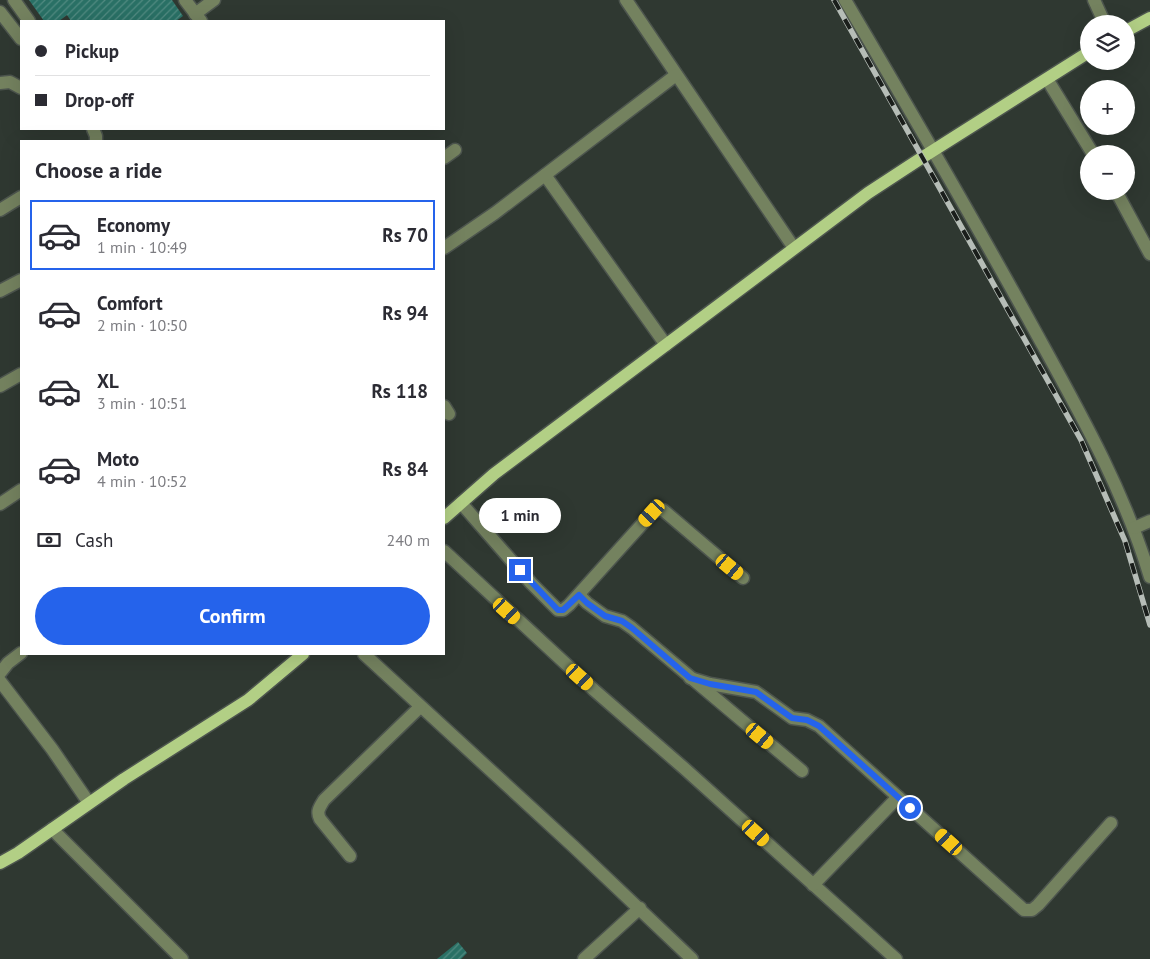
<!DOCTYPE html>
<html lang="en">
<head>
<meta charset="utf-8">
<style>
  body { margin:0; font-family:"PT Sans",sans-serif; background:#f2f2f3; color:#2b2b33; height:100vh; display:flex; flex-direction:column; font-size:19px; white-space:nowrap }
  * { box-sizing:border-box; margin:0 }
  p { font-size:16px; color:#7c7c81 }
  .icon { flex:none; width:28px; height:28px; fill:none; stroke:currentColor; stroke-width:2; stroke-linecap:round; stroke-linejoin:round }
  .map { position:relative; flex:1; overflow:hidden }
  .side { position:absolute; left:20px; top:140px; width:425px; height:515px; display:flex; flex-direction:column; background:#fff; border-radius:0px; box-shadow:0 5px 20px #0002 }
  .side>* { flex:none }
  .top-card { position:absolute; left:20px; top:20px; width:425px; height:110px; border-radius:0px; box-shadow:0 5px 20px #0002; display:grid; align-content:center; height:110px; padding:0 15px; background:#fff }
  .buttons { position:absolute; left:1080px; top:15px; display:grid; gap:10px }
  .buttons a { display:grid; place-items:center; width:55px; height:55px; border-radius:50%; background:#fff; box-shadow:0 5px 20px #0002; font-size:25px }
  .end { position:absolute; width:22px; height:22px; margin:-11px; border:6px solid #2563eb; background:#fff; box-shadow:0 0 0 2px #fff }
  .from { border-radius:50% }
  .bubble { position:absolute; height:35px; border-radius:18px; background:#fff; box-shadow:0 5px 20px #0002; font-size:16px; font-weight:700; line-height:35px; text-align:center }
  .car { position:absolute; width:15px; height:30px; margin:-15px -8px; border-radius:6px; box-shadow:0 0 4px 1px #0007; background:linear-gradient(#f5c518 24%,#345 0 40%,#f5c518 0 76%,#345 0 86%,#f5c518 0) }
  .top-card b { display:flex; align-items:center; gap:18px; height:48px; font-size:19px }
  .top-card b+b { border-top:1px solid #e1e1e2 }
  .top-card i { width:12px; height:12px; background:#2b2b33 }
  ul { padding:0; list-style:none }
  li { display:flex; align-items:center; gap:15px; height:70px; margin:0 10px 8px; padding:0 5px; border:2px solid transparent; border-radius:0px }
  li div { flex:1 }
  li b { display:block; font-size:19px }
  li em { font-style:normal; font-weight:700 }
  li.current { border-color:#2563eb }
  li>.icon { width:45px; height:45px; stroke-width:1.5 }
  h2 { padding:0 15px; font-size:22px; line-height:60px }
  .pay { display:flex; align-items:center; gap:12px; height:55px; padding:0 15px; font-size:19px }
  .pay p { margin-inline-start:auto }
  .cta { display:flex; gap:10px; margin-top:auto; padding:10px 15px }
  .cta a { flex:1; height:58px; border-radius:30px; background:#2563eb; color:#fff; font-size:20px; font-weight:700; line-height:58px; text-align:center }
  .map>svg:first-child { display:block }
  .building { fill:url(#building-hatch) }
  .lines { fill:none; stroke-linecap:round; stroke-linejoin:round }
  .minor-casing { stroke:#4d554e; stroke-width:15 }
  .major-casing { stroke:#4d554e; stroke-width:15 }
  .minor { stroke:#74825f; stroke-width:12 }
  .major { stroke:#b2cf85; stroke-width:12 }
  .rail-casing { stroke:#b6bdb7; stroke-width:5.5 }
  .rail { stroke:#1a1e1b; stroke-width:4; stroke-dasharray:11; stroke-linecap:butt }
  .route { stroke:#2563eb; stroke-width:6 }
</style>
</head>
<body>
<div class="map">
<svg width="1150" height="959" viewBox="0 0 1150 959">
  <defs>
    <pattern id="building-hatch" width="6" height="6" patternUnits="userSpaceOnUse" patternTransform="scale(1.25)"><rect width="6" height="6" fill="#297065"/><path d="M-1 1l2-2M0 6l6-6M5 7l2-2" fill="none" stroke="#518a81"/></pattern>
  </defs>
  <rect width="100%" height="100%" fill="#2f3831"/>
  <!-- building -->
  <g class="building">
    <path d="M29,0h143l11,16 -7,5h-105l-4,-6 -8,6h-15z"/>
    <path d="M458,942l9,11 -6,6h-24z"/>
  </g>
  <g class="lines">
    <defs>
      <g id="minor">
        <path d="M14,0l15,21"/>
        <path d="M185,0l16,21"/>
        <path d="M626,0l168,248"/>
        <path d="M845,0c65,110 129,220 190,331 44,80 89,159 115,246"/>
        <path d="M1094,0l11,24"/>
        <path d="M0,12l21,27"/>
        <path d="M195,14l19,-14"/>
        <path d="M1047,79l46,75"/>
        <path d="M0,83l10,-1 11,6"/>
        <path d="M93,129l3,7v5"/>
        <path d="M444,158l11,-8"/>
        <path d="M545,175l121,170"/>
        <path d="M1116,191l34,63"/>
        <path d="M0,210l21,-13"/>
        <path d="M444,248l51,-35 181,-138"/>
        <path d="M0,291l21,-11"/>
        <path d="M0,386l21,-12"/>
        <path d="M444,406l5,8"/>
        <path d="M461,503l70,80 27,27h5l6,-5 83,-92 5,-3h6l80,68"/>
        <path d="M0,504l21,-14"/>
        <path d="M1134,528l16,-7"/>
        <path d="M444,551l150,139 91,79 211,190"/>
        <path d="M579,595l8,8 18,13 17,5 10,7 170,143"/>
        <path d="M364,654l210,193 118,112"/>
        <path d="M0,673l8,-10 13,-10"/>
        <path d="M690,678l20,6 46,8 36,26 15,2 12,6 205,184h8l6,-5 73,-82"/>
        <path d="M0,681l52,68 37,54"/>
        <path d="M52,829l130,130"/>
        <path d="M350,856l-30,-37c-4,-8 0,-12 4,-19l96,-93"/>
        <path d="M813,885l85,-88"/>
        <path d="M584,959l56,-51"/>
      </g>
      <g id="major">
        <path d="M1126,31l24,-13"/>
        <path d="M444,518l50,-44 374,-281 55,-36 166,-105"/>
        <path d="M0,863l18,-10 106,-74 124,-79 55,-46"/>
      </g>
    </defs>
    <!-- minor casing -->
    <use href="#minor" class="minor-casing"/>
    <!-- major casing -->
    <use href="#major" class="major-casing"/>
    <!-- minor -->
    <use href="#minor" class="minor"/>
    <!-- major -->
    <use href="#major" class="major"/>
    <defs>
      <path id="rail" d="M834,0l247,440 44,101 25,84"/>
    </defs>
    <!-- rail casing -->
    <use href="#rail" class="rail-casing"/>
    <!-- rail -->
    <use href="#rail" class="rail"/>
  </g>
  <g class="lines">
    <!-- route -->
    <path class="route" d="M520,570l38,40h5l16,-15 8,8 18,13 17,5 10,7 58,50 20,6 46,8 36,26 15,2 12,6 91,82"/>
  </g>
</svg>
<div class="buttons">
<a><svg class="icon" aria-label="layers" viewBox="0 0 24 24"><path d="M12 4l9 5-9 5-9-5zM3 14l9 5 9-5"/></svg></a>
<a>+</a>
<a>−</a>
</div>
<i class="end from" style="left:910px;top:808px"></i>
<i class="end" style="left:520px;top:570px"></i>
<div class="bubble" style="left:479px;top:498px;width:82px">1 min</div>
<i class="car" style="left:652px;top:513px;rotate:222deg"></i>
<i class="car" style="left:730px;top:567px;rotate:130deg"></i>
<i class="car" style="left:507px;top:611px;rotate:132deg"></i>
<i class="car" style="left:580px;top:677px;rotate:132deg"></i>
<i class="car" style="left:760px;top:736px;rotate:130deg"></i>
<i class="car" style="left:756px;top:833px;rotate:132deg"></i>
<i class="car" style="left:949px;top:842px;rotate:312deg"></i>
<div class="top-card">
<b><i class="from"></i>Pickup</b>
<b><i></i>Drop-off</b>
</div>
<section class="side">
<h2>Choose a ride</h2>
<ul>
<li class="current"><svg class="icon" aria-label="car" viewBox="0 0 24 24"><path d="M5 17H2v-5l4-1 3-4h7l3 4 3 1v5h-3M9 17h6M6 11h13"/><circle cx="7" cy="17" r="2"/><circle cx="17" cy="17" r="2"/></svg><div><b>Economy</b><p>1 min · 10:49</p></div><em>Rs 70</em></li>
<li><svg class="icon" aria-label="car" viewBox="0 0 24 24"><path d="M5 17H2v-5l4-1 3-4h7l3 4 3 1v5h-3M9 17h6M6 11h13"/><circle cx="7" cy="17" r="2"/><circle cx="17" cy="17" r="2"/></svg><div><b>Comfort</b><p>2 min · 10:50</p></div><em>Rs 94</em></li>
<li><svg class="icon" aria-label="car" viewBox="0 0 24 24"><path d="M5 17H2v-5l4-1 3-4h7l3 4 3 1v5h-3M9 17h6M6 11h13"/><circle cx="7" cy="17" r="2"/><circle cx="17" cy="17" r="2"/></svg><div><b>XL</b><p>3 min · 10:51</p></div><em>Rs 118</em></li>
<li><svg class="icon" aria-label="car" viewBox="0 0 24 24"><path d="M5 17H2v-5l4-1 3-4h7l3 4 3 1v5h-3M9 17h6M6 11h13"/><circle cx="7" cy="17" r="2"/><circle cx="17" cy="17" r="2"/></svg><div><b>Moto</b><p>4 min · 10:52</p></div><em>Rs 84</em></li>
</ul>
<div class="pay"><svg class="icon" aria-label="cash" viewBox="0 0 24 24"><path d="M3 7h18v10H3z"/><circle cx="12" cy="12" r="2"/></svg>Cash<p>240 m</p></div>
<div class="cta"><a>Confirm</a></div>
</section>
</div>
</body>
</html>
